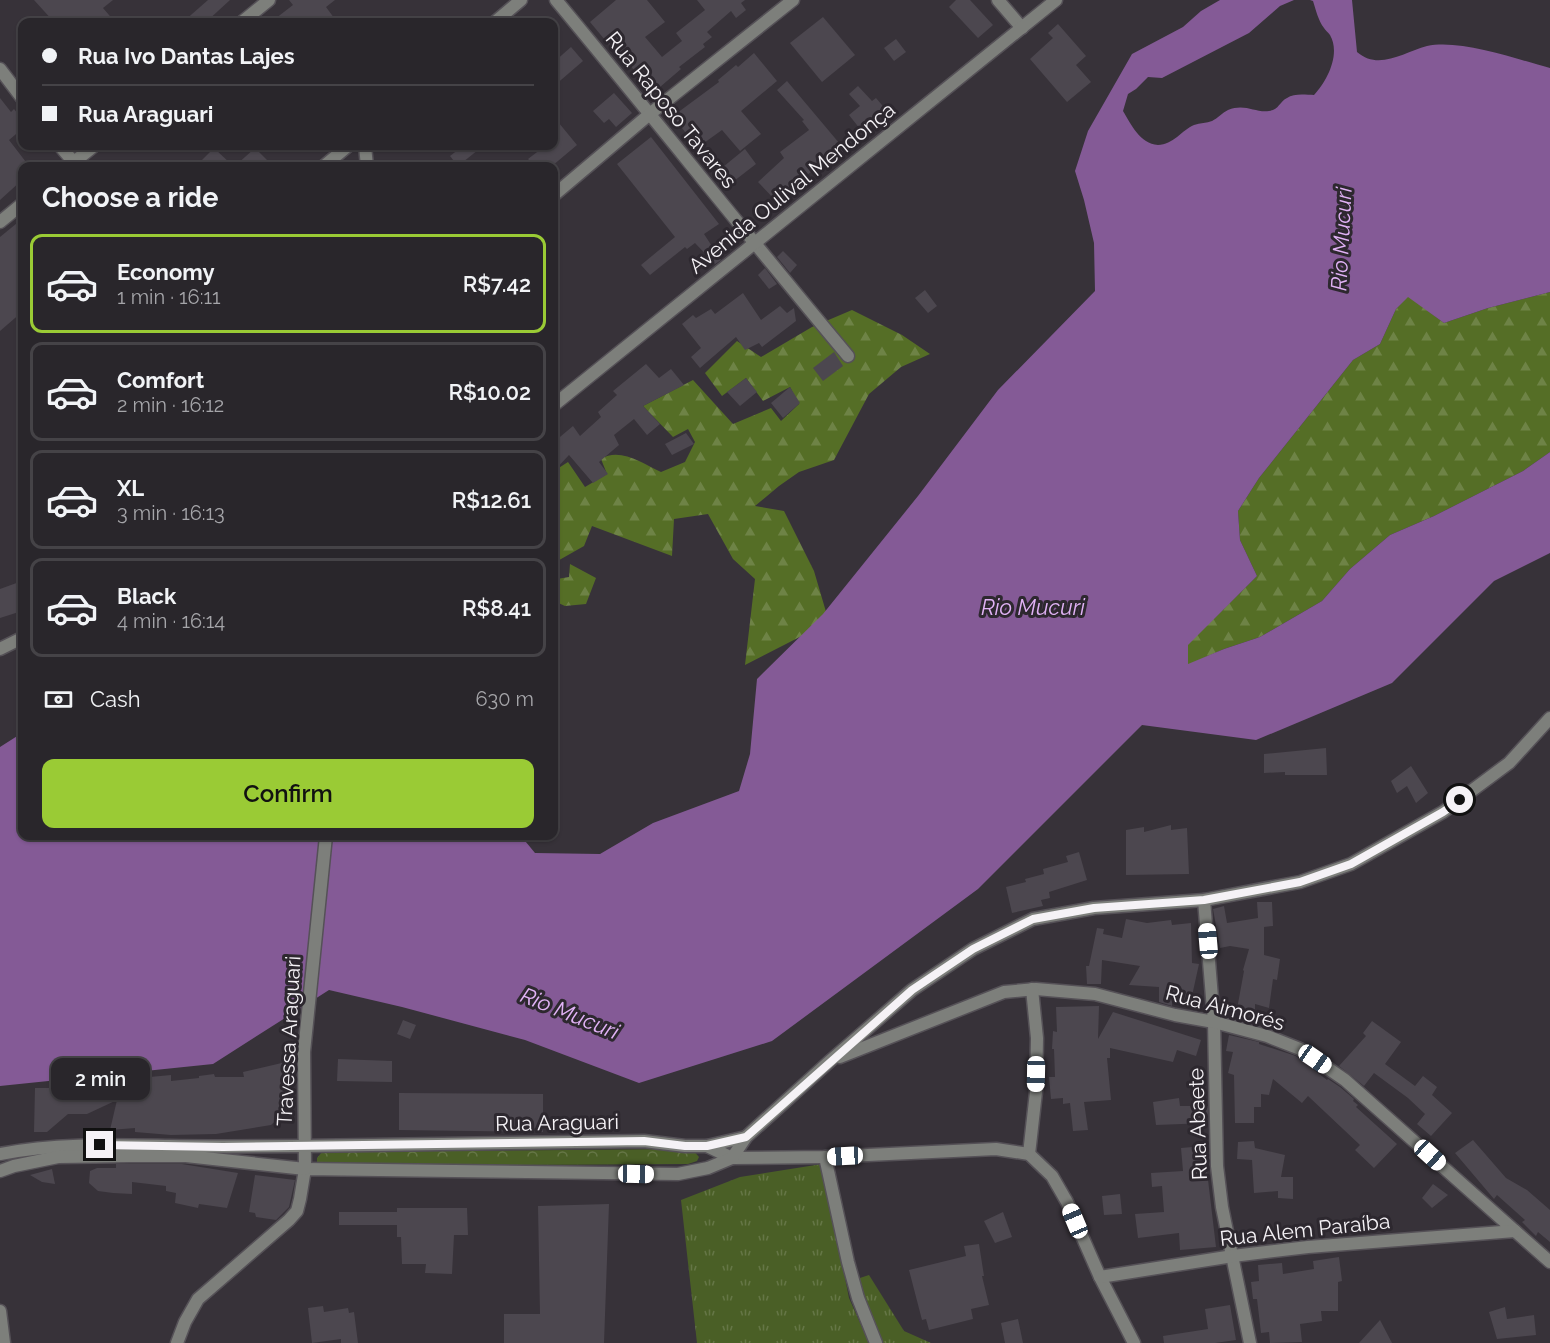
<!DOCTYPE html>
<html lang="en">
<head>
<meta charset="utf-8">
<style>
  body { margin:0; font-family:Raleway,sans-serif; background:#312e33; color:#f1f3f6; height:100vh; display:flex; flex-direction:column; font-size:22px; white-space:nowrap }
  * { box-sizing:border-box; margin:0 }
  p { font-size:20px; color:#a5a5a9 }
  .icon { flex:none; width:33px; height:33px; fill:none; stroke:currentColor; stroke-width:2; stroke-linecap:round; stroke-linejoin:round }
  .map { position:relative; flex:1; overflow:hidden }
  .drawer { position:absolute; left:18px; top:162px; width:540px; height:678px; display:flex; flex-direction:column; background:#29262b; border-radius:12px; box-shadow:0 2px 4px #0004,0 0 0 2px #454347 }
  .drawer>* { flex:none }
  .top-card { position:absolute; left:18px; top:18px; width:540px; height:132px; border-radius:12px; box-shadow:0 2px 4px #0004,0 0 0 2px #454347; display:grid; align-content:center; height:132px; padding:0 24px; background:#29262b }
  .end { position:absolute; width:27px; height:27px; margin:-14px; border:8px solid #f5f2f6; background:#111; box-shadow:0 0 0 3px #111 }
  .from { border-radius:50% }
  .bubble { position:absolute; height:42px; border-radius:12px; background:#29262b; box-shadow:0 2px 4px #0004,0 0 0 2px #454347; font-size:20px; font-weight:600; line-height:42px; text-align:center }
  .car { position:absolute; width:18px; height:36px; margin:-18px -9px; border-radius:8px; box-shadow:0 0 4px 2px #0007; background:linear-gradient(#fff 24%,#345 0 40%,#fff 0 76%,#345 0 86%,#fff 0) }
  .top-card b { display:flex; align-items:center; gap:21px; height:57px; font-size:22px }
  .top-card b+b { border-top:2px solid #454347 }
  .top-card i { width:15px; height:15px; background:#f1f3f6 }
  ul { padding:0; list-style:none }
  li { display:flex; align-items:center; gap:18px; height:99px; margin:0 12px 9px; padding:0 12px; border:3px solid #454347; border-radius:12px }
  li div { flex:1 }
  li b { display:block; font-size:22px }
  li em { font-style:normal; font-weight:600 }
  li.selected { border-color:#9acb35 }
  li>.icon { width:54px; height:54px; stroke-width:1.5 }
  h2 { padding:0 24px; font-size:27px; line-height:72px }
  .pay { display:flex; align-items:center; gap:15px; height:66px; padding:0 24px; font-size:22px }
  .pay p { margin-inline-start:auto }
  .action { display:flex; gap:12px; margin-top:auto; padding:12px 24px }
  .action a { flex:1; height:69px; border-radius:12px; background:#9acb35; color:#111; font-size:24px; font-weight:600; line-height:69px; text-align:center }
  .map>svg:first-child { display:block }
  .grass { fill:url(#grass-tufts) }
  .forest { fill:url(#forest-firs) }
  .park { fill:url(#park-crowns) }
  .water { fill:#845a96 }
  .building { fill:#4c474f }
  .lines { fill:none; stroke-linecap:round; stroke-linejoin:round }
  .minor-casing { stroke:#555157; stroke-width:15 }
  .tertiary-casing { stroke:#555157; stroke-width:15 }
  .minor { stroke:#7d7f7b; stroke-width:12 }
  .tertiary { stroke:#7d7f7b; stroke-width:12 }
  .route { stroke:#f5f2f6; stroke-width:8 }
  .labels { text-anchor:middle; stroke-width:6; stroke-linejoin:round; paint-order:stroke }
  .street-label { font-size:21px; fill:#f5f2f6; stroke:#2d282f }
  .water-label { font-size:22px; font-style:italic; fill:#e1b2f6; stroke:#2d282f }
</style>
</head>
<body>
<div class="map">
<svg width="1550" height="1343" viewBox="0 0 1550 1343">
  <defs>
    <pattern id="grass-tufts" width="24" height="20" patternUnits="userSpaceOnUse" patternTransform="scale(1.5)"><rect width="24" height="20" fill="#4a5f26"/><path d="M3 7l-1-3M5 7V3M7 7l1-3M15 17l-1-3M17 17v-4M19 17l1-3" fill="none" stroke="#657646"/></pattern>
    <pattern id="forest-firs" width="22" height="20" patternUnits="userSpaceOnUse" patternTransform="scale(1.5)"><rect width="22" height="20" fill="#556e26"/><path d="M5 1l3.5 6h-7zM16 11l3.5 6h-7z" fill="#6e8346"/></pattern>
    <pattern id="park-crowns" width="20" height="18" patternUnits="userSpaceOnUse" patternTransform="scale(1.5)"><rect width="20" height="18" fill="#4a5f26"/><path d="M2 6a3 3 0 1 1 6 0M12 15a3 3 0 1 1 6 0" fill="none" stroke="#657646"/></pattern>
  </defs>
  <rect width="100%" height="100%" fill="#373239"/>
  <!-- grass -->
  <g class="grass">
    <path d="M822,1164l27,134 20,45h-172l-16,-143 59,-23z"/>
    <path d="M869,1275l35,56 27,12h-48l-26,-64z"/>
  </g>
  <!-- forest -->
  <g class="forest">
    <path d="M1550,292v160l-27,19 -89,45 -44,19 -40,34 -28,32 -62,36 -36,12 -36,16v-21l69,-68 -17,-36 -2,-29 21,-33 94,-118 27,-16 16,-35 12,-13 36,27 44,-15z"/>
    <path d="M852,310l50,25 28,19 -29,13 -32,27 -35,66 -35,12 -20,14 -24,20 29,5 30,60 15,51 -84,43 10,-86 -22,-20 -25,-45 -34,5 -2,37 -80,-30 -8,20 -30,17v-92l14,-9 17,25 22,-13 -6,-15c19,-12 42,5 60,13l24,-10 10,-20 -7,-13 -15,8 -30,-31 50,-26 40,44 38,-16 10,13 18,-17 -9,-17 -27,14 -17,-23 -24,18 -17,-23 32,-32 24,16 51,-30z"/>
    <path d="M570,564l26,14 -10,26 -21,2 -11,-5v-27l3,5 12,-2z"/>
  </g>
  <!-- park -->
  <path class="park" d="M692,1149l7,8 -2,4 -9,3 -367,2 -4,-4v-4l5,-6z"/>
  <!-- water -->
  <path class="water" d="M1220,0h74l-14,6 -31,27 -87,45 -14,-1 -12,12 -8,5 -5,17c8,13 17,33 35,34 15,0 24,-15 36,-20 6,-2 13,-2 18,-4 6,-3 10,-8 16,-11 17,-7 27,3 41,1 10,-1 10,-9 18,-13 7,-5 19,-3 27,-3 13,-14 27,-41 16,-60 -2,-3 -5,-5 -6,-7 -6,-8 -8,-18 -11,-27l-3,-1h42l5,52c22,19 47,0 70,-6 34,-7 89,13 123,22v224l-62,16 -44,15 -36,-26 -12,12 -16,35 -27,16 -94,118 -21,33 2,29 17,36 -69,69v19l36,-15 36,-12 62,-36 28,-32 40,-34 44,-19 89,-45 27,-19v101l-56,28 -102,102 -136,57 -114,-15 -164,164 -206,152 -133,42 -114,-43 -123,-33 -73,-17 -116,74 -213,22v-339l22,-14v103h499l14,17 65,1 53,-31 86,-32 11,-37 7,-75 66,-65 95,-118 80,-106 97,-99 -1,-48 -10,-43 -9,-29 13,-40 44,-77 51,-27 18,-16z"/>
  <!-- building -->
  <g class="building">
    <path d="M34,0h79l-10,8 12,14h-61z"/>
    <path d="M208,0h22l-24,22h-23z"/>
    <path d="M289,0h46l-9,7 11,15h-66l22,-17z"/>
    <path d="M616,0h31l18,22 -20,15 17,20 20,-16 -6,-8 29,-23 -8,-10h48l-4,3 5,7 -10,8 -5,-7 -24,21 5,5 -9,7 2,3 -26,20 2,2 -21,18 -15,-17 -7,6 -10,-14 -3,2 -35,-42z"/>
    <path d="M956,0h14l23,25 -15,13 -29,-31z"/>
    <path d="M823,17l32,38 -33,27 -32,-39z"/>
    <path d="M1058,24l28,32 -10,9 15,17 -24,20 -37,-43 23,-21 -5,-5z"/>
    <path d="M896,39l10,13 -12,9 -10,-13z"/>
    <path d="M571,47l12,14 -29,25v-24z"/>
    <path d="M754,53l23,28 -36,30 20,23 -21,17 -18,-21 -25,18 -24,-32 46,-34 -1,-2 18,-15 2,2z"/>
    <path d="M787,81l58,69 -20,16 -2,-3 -32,24 -15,14 -18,-19 26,-24 -4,-6 29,-22 -7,-9 2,-1 -27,-30z"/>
    <path d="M858,86l14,15 4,-3 11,13 -16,12 3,3 -10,8 -15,-19 11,-9 -11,-12z"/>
    <path d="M614,93l18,20 -16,14 -7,-8 -5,4 -11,-12z"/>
    <path d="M0,98l11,14 3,-3 8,10v10l-13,11 20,26h-7v14l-22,20z"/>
    <path d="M554,117l23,28 -25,21h-17l-7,-7 17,-13h9z"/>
    <path d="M651,137l68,87 -15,10 17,26 -6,4 -20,-21 -8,6 -2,-2 -35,28 -9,-10 34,-28 -58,-73z"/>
    <path d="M463,146h20l-25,20 -8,-10z"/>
    <path d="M214,148l19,18h-37z"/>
    <path d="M255,148l18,18h-38z"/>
    <path d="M745,149l11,15 -22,17 -11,-14z"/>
    <path d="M22,219v93l-22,19v-94z"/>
    <path d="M783,251l14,14 -7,8 -13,-16z"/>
    <path d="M765,268l12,16 -8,5 -11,-14z"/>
    <path d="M925,290l12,16 -9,7 -13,-15z"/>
    <path d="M743,293l18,27 19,-14 7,7 7,-5 2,13 -34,26 -3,-4 -14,7 -9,-13 -36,31 -9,-11 10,-9 -19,-24 11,-9 3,3 15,-9 4,5z"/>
    <path d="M834,352l9,14 -20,15 -10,-13z"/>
    <path d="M646,364l13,14 12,-9 13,16 -41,21 17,18 -13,11 -13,-16 -20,16 5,10 -20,17 9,12 -15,9 -24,-28 -15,16v-29l19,-16 7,10 21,-19 -3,-5 19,-17 -4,-4z"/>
    <path d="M746,378l11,14 -17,14 -13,-14z"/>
    <path d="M790,387l10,16 -17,15 -12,-15z"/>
    <path d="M686,433l8,11 -22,11 -7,-11z"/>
    <path d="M22,581v30l-22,7v-29z"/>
    <path d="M1326,748l1,27h-42v-3l-21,1v-19z"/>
    <path d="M1411,766l17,27 -12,10 -9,-17 -10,7 -6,-12z"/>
    <path d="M1171,825v5l16,-2 2,46 -63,1v-45l18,-3v5z"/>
    <path d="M1079,852l8,28 -38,12 1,6 -9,2 2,6 -31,7 -6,-26 20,-5 -1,-3 19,-5 -1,-5 25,-7 -2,-6z"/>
    <path d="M1257,902h15l1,24 -9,1v28l16,4 -3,21 -4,-1 -4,29 -14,-4v10l-18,-5 7,-38 -1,-1 6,-21 -19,-3 -10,2 -7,-39 11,-3 3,17 31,-5z"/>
    <path d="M1126,919l21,4 24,-3 1,5 19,-2 1,40 7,1 -9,41 -18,-3v4l-13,-4v-15l-30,-2 11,-19 -38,-6 -1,24h-14l-1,-18h3l8,-38 7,1 -1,5 19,4z"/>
    <path d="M1099,1006l-1,33 15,-27 88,28 -5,16 -19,-6 -4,12 -63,-14v10h-3l4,42 -27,2 4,28 -15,1 -3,-28 -7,1v-6l-12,1 -2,-22h6l-1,-28h-2l1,-18 4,1 -1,-25z"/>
    <path d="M403,1020l13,5 -6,14 -13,-5z"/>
    <path d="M1372,1021l29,21 -16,22 30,22 8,-10 14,11 -5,8 20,18 -21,23 -14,-12 8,-10 -17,-16 -34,-25 -10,13 -25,-20 27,-30 -3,-3z"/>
    <path d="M1229,1035l30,7v2l37,12 31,24 1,-1 12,8 14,12 -1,2 5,4 -2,2 41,37 -23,24 -19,-18 5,-5 -52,-49 -6,7 -29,-24 -4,16 -8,-1v13h-7v16h-19l-1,-48 -6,-2 5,-21 -7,-1z"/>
    <path d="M338,1059l54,2v21l-55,-1z"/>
    <path d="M286,1062l5,45 -20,18 -55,9 -45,1 -36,-3v-4l-25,2 7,-30 -30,14h-19l-21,18h-13l1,-44h63l41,-4v-6l32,-3v6l28,-3v-2l15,-2 1,3h29l-1,-5z"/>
    <path d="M399,1093l144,1v38l-144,-2z"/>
    <path d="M1179,1098l1,8h28v17l-52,2 -3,-23z"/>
    <path d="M1473,1140l33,38 21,12 23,20v32l-12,-10 -2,4 -14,-14 3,-2 -28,-25 -3,4 -39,-46z"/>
    <path d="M1254,1141l1,7 30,7 -4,22h12v22l-15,-1v-7l-24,2 -2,-33 -15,-1 1,-17z"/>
    <path d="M1204,1146l12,101 -36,3 -1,-17 -41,5 -3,-24 29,-2 -2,-26 -10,1 -1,-14 32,-2 -2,-23z"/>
    <path d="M116,1164h66l56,9 -11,35 -28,-4 -1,4 -23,-5 1,-10 -10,-2v-5l-34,-4v12l-19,-1 -15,-2 -9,-8 1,-12 7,-3h19z"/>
    <path d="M52,1169l3,15 -13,-2 -12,-7z"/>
    <path d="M255,1175l40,5 -6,27 -13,13 -20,-3 -1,-4 -6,-1z"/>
    <path d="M1433,1184l15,11 -16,13 -10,-10z"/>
    <path d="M1120,1194l2,20 -18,1 -2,-19z"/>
    <path d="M609,1204l-5,139h-100v-29h36l-2,-108z"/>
    <path d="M397,1208h70l1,27h-14l-2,39 -27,-1 1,-9h-24l-1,-27h-4v-12h-58v-13h58z"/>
    <path d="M1003,1212l9,25 -17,6 -11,-22z"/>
    <path d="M979,1244l5,32h-2l7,29 -18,4 2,10 -44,11 -3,-11 -4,1 -13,-50 57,-14 -2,-10z"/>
    <path d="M1339,1257l3,24 -4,1v29h-17l1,10 -22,3 2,18 -32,1 -1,-11 -8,1 -4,-34h-4l-2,-17 8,-1 -1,-16 24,-2 1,11 31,-5 -1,-8z"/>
    <path d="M1230,1305l6,35 -21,3h-51l-1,-7 45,-7 -3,-20z"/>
    <path d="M323,1306l1,6 24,-4 1,5 5,-1 4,31h-17v-4l-29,4 -4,-35z"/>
    <path d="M1505,1307l2,12 27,-4 2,20 -39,4 -8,-27z"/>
    <path d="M1018,1319l5,24h-18l-4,-20z"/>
    <path d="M1380,1320l12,23h-33z"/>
  </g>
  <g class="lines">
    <defs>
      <g id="minor">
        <path d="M556,0c98,118 194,239 292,356"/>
        <path d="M998,0l24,28"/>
        <path d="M242,22l27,-22"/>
        <path d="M495,22l26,-22"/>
        <path d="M365,146l2,20"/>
        <path d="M69,166l25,-20"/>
        <path d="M324,166l24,-20"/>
        <path d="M554,195l97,-82 142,-113"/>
        <path d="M0,222l22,-18"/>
        <path d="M554,405l502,-405"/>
        <path d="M0,649l22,-11"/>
        <path d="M1204,900l10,122 3,144 5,41 28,136"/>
        <path d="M840,1057l164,-65 32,-3 59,5 80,21 39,7 53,14 33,13 45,31 205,182"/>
        <path d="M303,1146l341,-5 41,5h22l39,-9"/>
        <path d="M707,1146l25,12 93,-1 171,-8 33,5 23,22 15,26 33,75 34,66"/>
        <path d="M1029,1154l7,-62 1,-54 -5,-49"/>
        <path d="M825,1157l23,105 10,36 18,45"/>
        <path d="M1100,1277l133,-21 75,-9 207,-16"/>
        <path d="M0,1311l4,32"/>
        <path d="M177,1343l8,-21 13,-23 91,-79 8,-9 3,-12 5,-30 373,5 30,-6 24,-10 14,-21 84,-76 82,-71 61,-41 60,-30 61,-11 110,-8 96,-18 51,-18 92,-52 66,-49 41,-45"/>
      </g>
      <g id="tertiary">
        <path d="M0,69l22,29"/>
        <path d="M60,146l17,20"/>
        <path d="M0,1154c56,-11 113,-9 170,-8 44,1 89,0 133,0"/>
        <path d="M0,1171l14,-5 44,-9 72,-1h56l119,13 -1,-117 22,-216"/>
      </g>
    </defs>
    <!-- minor casing -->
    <use href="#minor" class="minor-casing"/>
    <!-- tertiary casing -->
    <use href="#tertiary" class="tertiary-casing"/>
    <!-- minor -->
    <use href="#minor" class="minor"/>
    <!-- tertiary -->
    <use href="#tertiary" class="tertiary"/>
  </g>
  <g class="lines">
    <!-- route -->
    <path class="route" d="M100,1145l123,2 421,-6 41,5h22l39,-9 166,-147 61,-41 60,-30 61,-11 110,-8 96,-18 51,-18 92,-52 17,-12"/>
  </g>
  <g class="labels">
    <!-- street labels -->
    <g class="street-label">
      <text transform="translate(671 110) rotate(51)" y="7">Rua Raposo Tavares</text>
      <text transform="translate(792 188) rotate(-39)" y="7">Avenida Oulival Mendonça</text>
      <text transform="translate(1225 1008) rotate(15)" y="7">Rua Aimorés</text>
      <text transform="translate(289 1041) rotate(-87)" y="7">Travessa Araguari</text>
      <text transform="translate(557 1123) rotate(-1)" y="7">Rua Araguari</text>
      <text transform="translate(1198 1124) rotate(-92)" y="7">Rua Abaete</text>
      <text transform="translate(1305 1230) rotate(-6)" y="7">Rua Alem Paraíba</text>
    </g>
    <!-- water labels -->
    <g class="water-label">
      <text transform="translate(1341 239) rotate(-87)" y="8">Rio Mucuri</text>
      <text x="1033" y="615">Rio Mucuri</text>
      <text transform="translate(570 1013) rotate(22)" y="8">Rio Mucuri</text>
    </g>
  </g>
</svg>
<i class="end from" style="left:1460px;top:800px"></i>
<i class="end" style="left:100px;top:1145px"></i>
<div class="bubble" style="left:51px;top:1058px;width:99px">2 min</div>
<i class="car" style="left:1208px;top:941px;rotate:355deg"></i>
<i class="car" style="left:1315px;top:1059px;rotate:125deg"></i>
<i class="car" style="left:1036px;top:1074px;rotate:181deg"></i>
<i class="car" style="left:1430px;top:1155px;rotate:132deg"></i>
<i class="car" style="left:845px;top:1156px;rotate:267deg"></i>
<i class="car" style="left:636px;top:1174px;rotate:91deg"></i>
<i class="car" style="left:1075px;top:1221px;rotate:337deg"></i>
<div class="top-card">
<b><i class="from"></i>Rua Ivo Dantas Lajes</b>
<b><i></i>Rua Araguari</b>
</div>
<section class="drawer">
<h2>Choose a ride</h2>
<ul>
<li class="selected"><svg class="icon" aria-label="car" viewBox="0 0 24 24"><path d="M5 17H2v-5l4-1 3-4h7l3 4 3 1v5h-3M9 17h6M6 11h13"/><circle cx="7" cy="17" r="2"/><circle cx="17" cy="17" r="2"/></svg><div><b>Economy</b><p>1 min · 16:11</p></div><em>R$7.42</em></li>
<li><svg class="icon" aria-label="car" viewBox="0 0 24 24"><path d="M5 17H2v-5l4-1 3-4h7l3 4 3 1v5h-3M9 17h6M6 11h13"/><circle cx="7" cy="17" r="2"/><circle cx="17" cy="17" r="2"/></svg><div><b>Comfort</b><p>2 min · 16:12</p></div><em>R$10.02</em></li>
<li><svg class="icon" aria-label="car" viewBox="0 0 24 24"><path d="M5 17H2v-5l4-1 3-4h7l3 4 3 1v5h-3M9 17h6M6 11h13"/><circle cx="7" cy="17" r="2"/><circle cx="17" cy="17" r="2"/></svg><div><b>XL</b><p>3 min · 16:13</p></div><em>R$12.61</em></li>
<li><svg class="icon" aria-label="car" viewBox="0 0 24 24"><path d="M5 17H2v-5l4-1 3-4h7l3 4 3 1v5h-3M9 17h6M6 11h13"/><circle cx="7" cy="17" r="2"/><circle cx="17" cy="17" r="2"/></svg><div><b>Black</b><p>4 min · 16:14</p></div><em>R$8.41</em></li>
</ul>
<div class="pay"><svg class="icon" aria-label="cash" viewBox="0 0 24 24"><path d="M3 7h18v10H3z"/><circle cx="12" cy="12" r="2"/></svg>Cash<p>630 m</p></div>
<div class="action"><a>Confirm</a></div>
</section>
</div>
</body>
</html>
